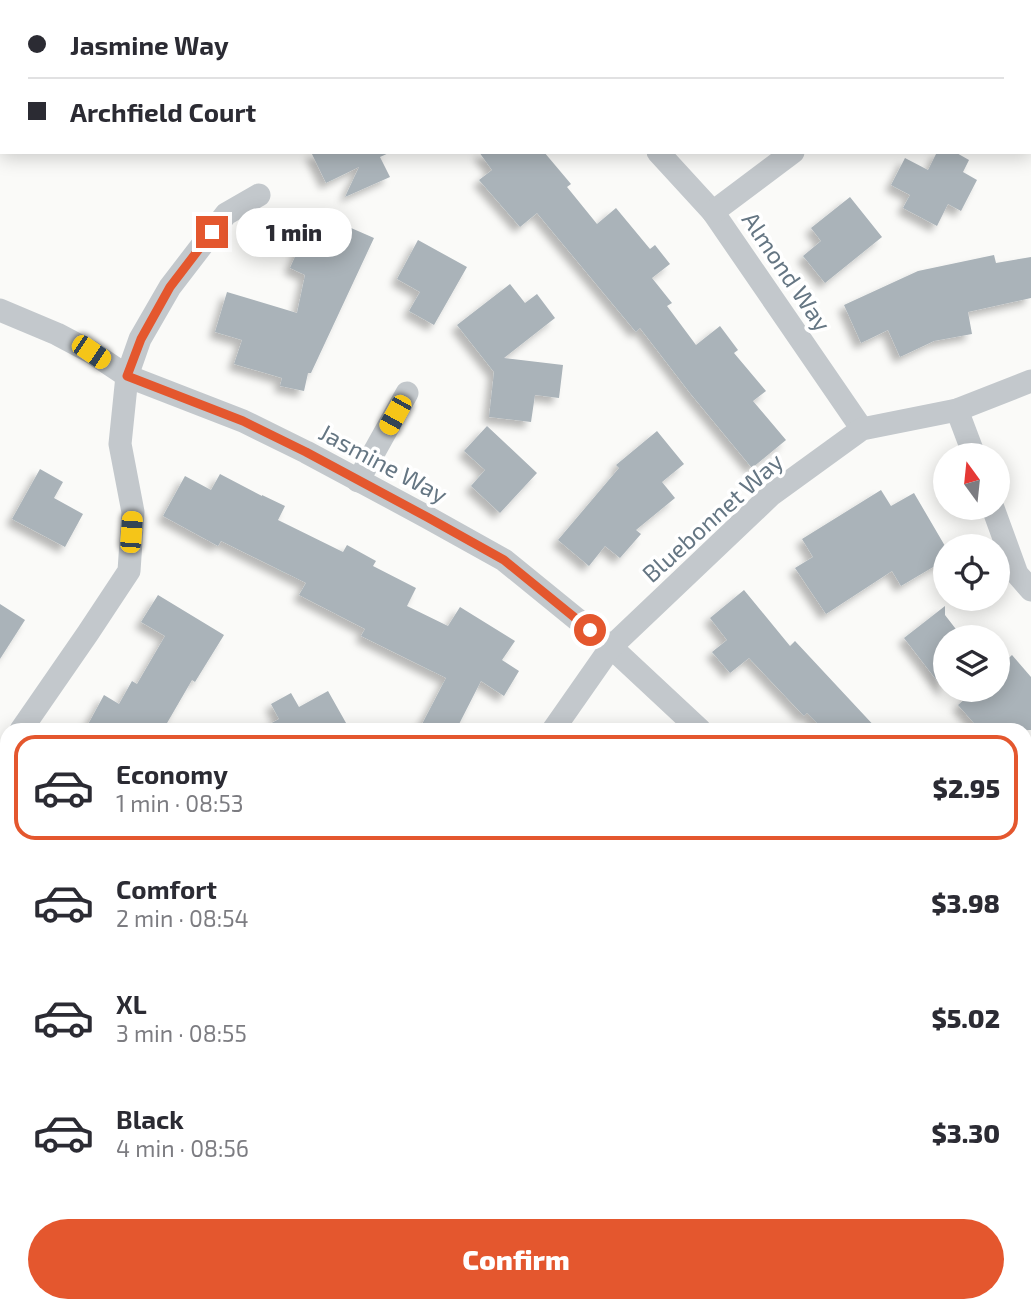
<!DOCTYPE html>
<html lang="en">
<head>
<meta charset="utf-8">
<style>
  body { margin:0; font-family:"Exo 2",sans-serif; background:#f2f2f3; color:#2b2b33; height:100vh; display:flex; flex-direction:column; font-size:26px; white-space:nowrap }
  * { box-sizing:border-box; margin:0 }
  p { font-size:23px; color:#7c7c81 }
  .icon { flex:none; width:38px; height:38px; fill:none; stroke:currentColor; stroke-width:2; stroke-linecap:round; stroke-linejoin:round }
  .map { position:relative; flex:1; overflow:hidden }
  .panel { position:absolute; left:0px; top:723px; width:1032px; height:590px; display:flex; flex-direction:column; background:#fff; border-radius:21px 21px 0 0; box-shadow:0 4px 18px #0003 }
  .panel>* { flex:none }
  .guide { position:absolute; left:0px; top:0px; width:1032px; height:154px; box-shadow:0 4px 18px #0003; display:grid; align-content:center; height:154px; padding:0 28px; background:#fff }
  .needle { width:46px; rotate:345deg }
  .controls { position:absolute; left:933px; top:443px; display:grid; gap:14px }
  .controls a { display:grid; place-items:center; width:77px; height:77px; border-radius:50%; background:#fff; box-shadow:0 4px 18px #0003; font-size:35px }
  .end { position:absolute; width:32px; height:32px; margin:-16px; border:9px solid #e4572e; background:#fff; box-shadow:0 0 0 4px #fff }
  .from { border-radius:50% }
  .bubble { position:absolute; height:49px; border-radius:24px; background:#fff; box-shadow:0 4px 18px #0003; font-size:23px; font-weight:800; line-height:49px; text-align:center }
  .car { position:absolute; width:21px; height:42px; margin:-21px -10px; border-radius:9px; box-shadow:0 0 5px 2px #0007; background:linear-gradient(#f5c518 24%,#345 0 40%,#f5c518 0 76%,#345 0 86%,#f5c518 0) }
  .guide b { display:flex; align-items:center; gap:24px; height:66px; font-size:26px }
  .guide b+b { border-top:2px solid #e1e1e2 }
  .guide i { width:18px; height:18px; background:#2b2b33 }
  ul { padding:12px 0 0; list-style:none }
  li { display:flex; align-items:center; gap:21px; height:105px; margin:0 14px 10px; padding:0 14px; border:4px solid transparent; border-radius:21px }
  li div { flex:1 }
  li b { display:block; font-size:26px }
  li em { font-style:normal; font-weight:800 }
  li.active { border-color:#e4572e }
  li>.icon { width:63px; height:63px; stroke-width:1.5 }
  .cta { display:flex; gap:14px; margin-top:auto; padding:14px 28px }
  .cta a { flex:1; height:80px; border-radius:42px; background:#e4572e; color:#fff; font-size:28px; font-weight:800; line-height:80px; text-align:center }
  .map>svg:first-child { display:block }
  .building { fill:#aab3b9; filter:url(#shadow) }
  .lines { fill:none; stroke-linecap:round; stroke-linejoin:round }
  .minor { stroke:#c3c8cc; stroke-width:23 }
  .route { stroke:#e4572e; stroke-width:9 }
  .labels { text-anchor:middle; stroke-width:7; stroke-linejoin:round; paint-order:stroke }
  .street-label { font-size:24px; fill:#657683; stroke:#fff }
</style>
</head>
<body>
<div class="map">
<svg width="1031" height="1312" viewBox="0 0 1031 1312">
  <defs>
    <filter id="shadow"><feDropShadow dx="-6" dy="6" stdDeviation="3.5" flood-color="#0004"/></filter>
  </defs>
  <rect width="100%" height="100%" fill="#fafaf8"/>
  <!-- building -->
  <g class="building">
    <path d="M311,152h80l-11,5 10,20 -45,20 14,-30 -33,16z"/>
    <path d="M479,152h65l27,32 -4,3 30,37 19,-16 34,41 5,-4 15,19 -18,14 20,25 -5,3 29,39 24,-19 18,24 -4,3 32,38 -13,10 33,39 -34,28 -62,-75 -50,-65 -4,4 -99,-119 -17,14 -41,-47 13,-10z"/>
    <path d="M937,152h18l14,8 -6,12 14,8 -16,31 -13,-7 -11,22 -34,-18 7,-13 -19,-10 14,-27 23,12z"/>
    <path d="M850,197l32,40 -57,46 -22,-27 18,-15 -10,-13z"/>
    <path d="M335,221l39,17 -63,135h-3l-4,18 -24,-5 2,-8 -48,-14 8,-24 -27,-8 12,-40 70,21 8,-38 -15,-7 15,-34 19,9z"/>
    <path d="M418,240l49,27 -33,58 -25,-14 11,-19 -23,-13z"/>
    <path d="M994,255l2,8 35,-6v41l-63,14 4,22 -38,7 -34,16 -12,-27 -27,13 -17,-38 74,-34z"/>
    <path d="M510,284l15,19 12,-9 18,24 -51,40 59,7 -4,33 -24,-3 -4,27 -42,-5 5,-45 -37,-47z"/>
    <path d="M487,426l50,47 -37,40 -29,-27 14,-16 -21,-19z"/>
    <path d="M657,431l27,33 -22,18 13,16 -39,32 5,4 -21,24 -15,-12 -16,20 -31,-26 61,-72 -3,-3z"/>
    <path d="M40,469l23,13 -9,16 29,16 -18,33 -53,-28z"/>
    <path d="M220,474l42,22v-1l23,11 -7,14 65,32 4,-7 29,16 -3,5 43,22 -9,18 41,20 12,-19 55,34 -13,19 17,11 -15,25 -23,-15 -25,49h-37l27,-52 -85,-42 4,-7 -66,-34 7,-12 -85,-42 -3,5 -55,-30 22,-40 26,14z"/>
    <path d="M881,490l10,16 23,-13 31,53v14l-44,26 -9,-15 -66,43 -31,-46 18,-11 -11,-18z"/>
    <path d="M744,590l46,56 5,-5 83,89h-54l-17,-17 -3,3 -55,-58 -19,15 -18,-21 15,-12 -17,-22z"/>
    <path d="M158,595l66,40 -29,47 -3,-2 -29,50h-78l19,-35 15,9 13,-23 5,3 28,-48 -24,-14z"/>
    <path d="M0,604l25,16 -25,39z"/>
    <path d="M945,606v9l17,22h-17v54l-41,-53z"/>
    <path d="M1012,655l19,22v53h-51l-22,-25 17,-15h23v-22z"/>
    <path d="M328,691l22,39h-91l20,-11 -8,-15 20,-11 8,14z"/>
  </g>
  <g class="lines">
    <!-- minor -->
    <g class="minor">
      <path d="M546,2v-2"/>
      <path d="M658,152l55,60 149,217"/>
      <path d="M713,212l80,-60"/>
      <path d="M0,310l57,24 34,18 36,24 116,45 63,31 121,65 77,43 107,87 89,83"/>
      <path d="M957,410l17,45"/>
      <path d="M358,481l49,-88"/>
      <path d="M993,508l24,66 14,16"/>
      <path d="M21,730l67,-97 41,-62 4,-59 -13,-68 7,-68 13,-37 30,-52 56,-73 33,-19"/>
      <path d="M553,730l58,-83 160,-152 91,-66 95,-19 74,-29"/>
      <path d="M1026,1152l5,-6"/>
      <path d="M929,1306l5,6"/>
      <path d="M67,1312l8,-6"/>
      <path d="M531,1312l6,-6"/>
    </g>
  </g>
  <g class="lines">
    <!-- route -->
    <path class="route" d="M212,232l-42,55 -29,52 -14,37 116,45 63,31 121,65 77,43 86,70"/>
  </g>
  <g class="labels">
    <!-- street labels -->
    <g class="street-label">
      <text transform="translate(786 272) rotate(56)" y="8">Almond Way</text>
      <text transform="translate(383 464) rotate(28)" y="8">Jasmine Way</text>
      <text transform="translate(713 518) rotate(-42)" y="8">Bluebonnet Way</text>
    </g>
  </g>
</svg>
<div class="controls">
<a><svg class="needle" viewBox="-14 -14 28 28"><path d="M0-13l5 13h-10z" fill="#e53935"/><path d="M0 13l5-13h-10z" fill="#7c7c81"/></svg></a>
<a><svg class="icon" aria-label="locate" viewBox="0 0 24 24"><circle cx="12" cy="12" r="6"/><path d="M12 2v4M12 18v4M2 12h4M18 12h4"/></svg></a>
<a><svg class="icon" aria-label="layers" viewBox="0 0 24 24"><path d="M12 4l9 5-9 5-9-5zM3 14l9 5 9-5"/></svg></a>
</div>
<i class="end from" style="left:590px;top:630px"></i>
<i class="end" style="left:212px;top:232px"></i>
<div class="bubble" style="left:236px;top:208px;width:116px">1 min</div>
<i class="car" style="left:91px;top:352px;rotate:124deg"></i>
<i class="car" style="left:395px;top:415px;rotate:209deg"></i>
<i class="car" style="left:131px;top:532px;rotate:4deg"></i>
<div class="guide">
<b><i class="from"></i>Jasmine Way</b>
<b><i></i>Archfield Court</b>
</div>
<section class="panel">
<ul>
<li class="active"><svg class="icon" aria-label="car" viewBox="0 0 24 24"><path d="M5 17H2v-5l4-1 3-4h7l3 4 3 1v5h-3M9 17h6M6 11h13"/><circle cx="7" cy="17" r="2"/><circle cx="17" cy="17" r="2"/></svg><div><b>Economy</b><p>1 min · 08:53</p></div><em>$2.95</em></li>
<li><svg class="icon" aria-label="car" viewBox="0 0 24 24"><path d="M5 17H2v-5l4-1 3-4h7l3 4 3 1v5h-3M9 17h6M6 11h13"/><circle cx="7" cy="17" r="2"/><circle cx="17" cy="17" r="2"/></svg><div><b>Comfort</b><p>2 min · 08:54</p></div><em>$3.98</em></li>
<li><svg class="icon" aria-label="car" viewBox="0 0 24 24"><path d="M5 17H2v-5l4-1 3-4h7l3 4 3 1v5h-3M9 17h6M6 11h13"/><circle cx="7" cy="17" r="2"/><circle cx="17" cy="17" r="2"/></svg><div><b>XL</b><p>3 min · 08:55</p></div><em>$5.02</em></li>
<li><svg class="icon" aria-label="car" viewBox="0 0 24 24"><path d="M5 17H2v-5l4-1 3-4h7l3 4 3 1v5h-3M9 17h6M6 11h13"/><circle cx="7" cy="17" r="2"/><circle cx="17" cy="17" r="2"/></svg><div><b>Black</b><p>4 min · 08:56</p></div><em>$3.30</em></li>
</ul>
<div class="cta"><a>Confirm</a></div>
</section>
</div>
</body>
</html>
